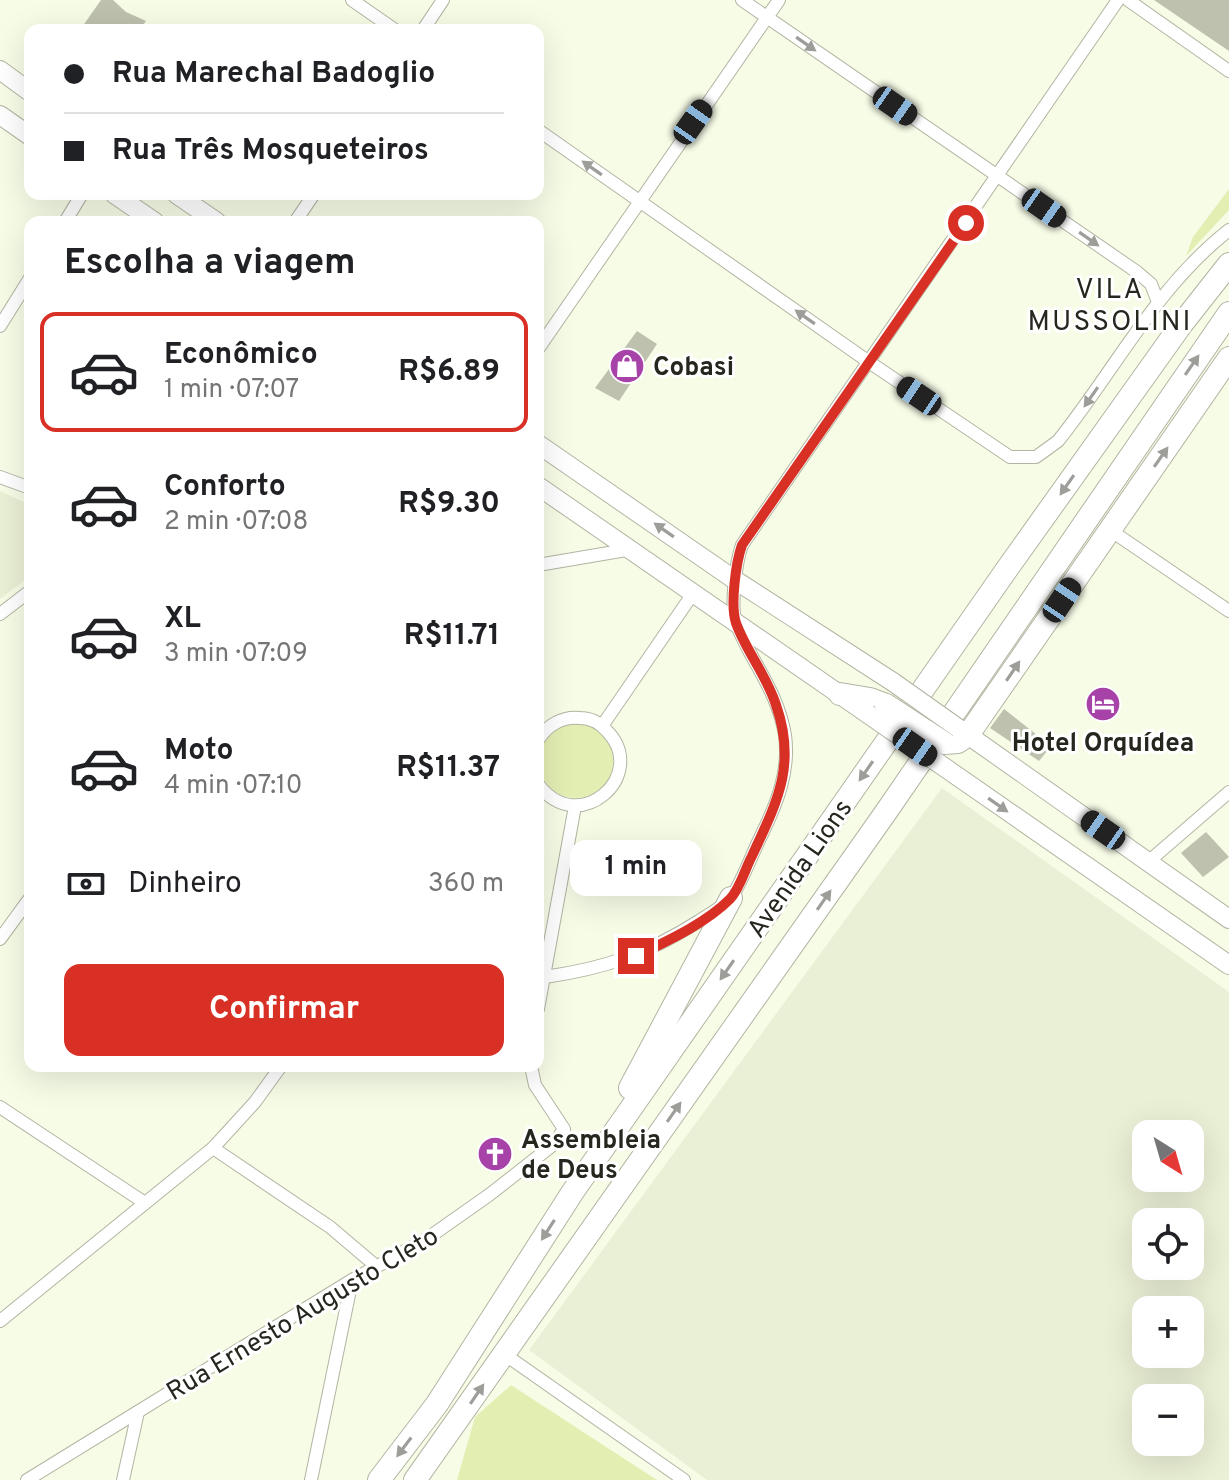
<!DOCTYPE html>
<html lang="pt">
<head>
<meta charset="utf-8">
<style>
  body { margin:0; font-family:Overpass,sans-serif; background:#f2f2f2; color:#202124; height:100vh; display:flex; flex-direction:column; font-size:30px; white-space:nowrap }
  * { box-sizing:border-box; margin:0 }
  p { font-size:26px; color:#757577 }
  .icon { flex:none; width:44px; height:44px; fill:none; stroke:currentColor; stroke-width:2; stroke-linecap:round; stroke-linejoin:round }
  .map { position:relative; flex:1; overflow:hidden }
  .sheet { position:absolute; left:24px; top:216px; width:520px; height:856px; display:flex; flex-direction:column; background:#fff; border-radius:16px; box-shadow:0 8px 32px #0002 }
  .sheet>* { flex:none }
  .top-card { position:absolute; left:24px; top:24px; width:520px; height:176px; border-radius:16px; box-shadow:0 8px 32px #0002; display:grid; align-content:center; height:176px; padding:0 40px; background:#fff }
  .needle { width:52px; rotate:143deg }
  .tools { position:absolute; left:1132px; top:1120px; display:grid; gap:16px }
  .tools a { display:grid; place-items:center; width:72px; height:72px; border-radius:16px; background:#fff; box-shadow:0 8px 32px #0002; font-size:40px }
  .end { position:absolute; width:36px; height:36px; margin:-18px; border:10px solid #d93025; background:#fff; box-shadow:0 0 0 4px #fff }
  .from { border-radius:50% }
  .bubble { position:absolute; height:56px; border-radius:16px; background:#fff; box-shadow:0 8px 32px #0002; font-size:26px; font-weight:700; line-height:56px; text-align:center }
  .car { position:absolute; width:24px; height:48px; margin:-24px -12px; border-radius:10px; box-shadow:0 0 6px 2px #0007; background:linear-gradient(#222 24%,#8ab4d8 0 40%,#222 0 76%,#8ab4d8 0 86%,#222 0) }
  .top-card b { display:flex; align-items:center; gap:28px; height:76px; font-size:30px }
  .top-card b+b { border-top:2px solid #e0e0e0 }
  .top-card i { width:20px; height:20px; background:#202124 }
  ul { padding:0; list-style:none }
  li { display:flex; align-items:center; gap:24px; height:120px; margin:0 16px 12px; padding:0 24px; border:4px solid transparent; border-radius:16px }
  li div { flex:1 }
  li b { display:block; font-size:30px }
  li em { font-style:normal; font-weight:700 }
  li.on { border-color:#d93025 }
  li>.icon { width:72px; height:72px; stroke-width:1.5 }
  h2 { padding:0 40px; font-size:36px; line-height:96px }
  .pay { display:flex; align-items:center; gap:20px; height:88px; padding:0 40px; font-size:30px }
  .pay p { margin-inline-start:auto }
  .button { display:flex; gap:16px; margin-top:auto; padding:16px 40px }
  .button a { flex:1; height:92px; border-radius:16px; background:#d93025; color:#fff; font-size:32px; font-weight:700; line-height:92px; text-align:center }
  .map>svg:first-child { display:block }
  .built { fill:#eaf0d5; fill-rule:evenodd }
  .green { fill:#e3eeb3 }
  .building { fill:#bdc1ae }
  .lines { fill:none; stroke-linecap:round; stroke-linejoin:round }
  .minor-casing { stroke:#b1b5a2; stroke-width:14 }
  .secondary-casing { stroke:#b1b5a2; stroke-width:20 }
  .trunk-casing { stroke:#b1b5a2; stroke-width:24 }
  .minor { stroke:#fff; stroke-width:12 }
  .secondary { stroke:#fff; stroke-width:18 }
  .trunk { stroke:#fff; stroke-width:22 }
  .secondary-bridge-casing { stroke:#b1b5a2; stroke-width:20; stroke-linecap:butt }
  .trunk-bridge-casing { stroke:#b1b5a2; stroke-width:24; stroke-linecap:butt }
  .secondary-bridge { stroke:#fff; stroke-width:18 }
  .trunk-bridge { stroke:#fff; stroke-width:22 }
  .oneway { fill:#9d9e9a }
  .route { stroke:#d93025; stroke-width:10 }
  .labels { text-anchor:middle; stroke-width:6; stroke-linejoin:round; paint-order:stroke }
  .poi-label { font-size:26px; font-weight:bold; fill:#25271f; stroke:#fff; text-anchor:start }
  .street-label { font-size:26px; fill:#25271f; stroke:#fff }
  .neighbourhood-label { font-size:28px; letter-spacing:2px; fill:#25271f; stroke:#fff }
</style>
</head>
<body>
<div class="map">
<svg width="1229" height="1480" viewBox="0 0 1229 1480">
  <rect width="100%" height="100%" fill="#f7fce7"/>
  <!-- built -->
  <g class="built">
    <path d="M0,491l30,14v71l-30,23z"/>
    <path d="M942,788l287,204v488h-522l-178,-130zM1146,1134h44v44h-44zM1146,1222h44v44h-44zM1146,1310h44v44h-44zM1146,1398h44v44h-44z"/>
  </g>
  <!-- green -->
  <g class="green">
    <path d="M1229,189v21l-43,46 7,-19z"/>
    <circle cx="576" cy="761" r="37"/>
    <path d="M511,1385l146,95h-200l18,-63z"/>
  </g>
  <!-- building -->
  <g class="building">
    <path d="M101,0h12l13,12 20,9 -7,9h-59z"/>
    <path d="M1154,0h75v51z"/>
    <path d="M637,331l20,13 -38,57 -24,-13z"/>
    <path d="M1004,709l47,37 -12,15 -49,-33z"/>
    <path d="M1206,832l23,25 -26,20 -22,-24z"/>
  </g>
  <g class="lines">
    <defs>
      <g id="minor">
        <path d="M352,0l43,30"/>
        <path d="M742,0l395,272 14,12 7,18"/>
        <path d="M1128,0l101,71"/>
        <path d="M423,30l20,-30"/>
        <path d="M538,130l331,232 141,95h26l22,-16c57,-71 98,-154 171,-211"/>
        <path d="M65,222l17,-28"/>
        <path d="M295,222l19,-28"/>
        <path d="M0,326l30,-48"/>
        <path d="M538,349l241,-349"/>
        <path d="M0,477l30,11"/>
        <path d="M1110,530l119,81"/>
        <path d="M538,565l94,-16"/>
        <path d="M0,614l30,-23"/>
        <path d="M602,726l92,-134"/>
        <path d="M538,740c9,-15 25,-24 42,-22 10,0 20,5 27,13 43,44 -29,108 -69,53"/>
        <path d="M1148,862l81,-70"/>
        <path d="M0,939l30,-41"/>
        <path d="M545,977c61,-9 102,-23 154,-56 10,-7 27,-15 34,-26 11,-18 19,-41 29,-61 15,-31 28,-63 23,-99 -8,-46 -34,-73 -49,-112 -6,-17 0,-61 6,-78l376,-545"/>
        <path d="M538,1009l37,-203"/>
        <path d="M0,1107l145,96"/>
        <path d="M213,1148l117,79 46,39"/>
        <path d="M0,1321l213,-173 42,-46 26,-36"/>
        <path d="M504,1354l180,126"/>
        <path d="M27,1480l325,-200 73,-40 64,-45 65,-51 10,-15 -29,-44 -4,-19"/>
        <path d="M123,1480l15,-68"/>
        <path d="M311,1480l41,-200"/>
      </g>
      <g id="secondary">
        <path d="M0,70l30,22"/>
        <path d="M0,115l30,21"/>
        <path d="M114,194l41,28"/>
        <path d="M176,194l41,28"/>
        <path d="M538,444l197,136 158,102"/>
        <path d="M538,486l330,228"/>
        <path d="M958,728l271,191"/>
        <path d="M934,760l295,205"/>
      </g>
      <g id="trunk">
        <path d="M840,694l30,5 16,6"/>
        <path d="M944,743l14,-1 10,-7 261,-377"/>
        <path d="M630,1088l101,-190"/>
        <path d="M379,1480l58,-76 135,-211 435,-624 174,-244 48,-61"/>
        <path d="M415,1480l471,-668 343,-499"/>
      </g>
    </defs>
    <!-- minor casing -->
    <use href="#minor" class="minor-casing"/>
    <!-- secondary casing -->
    <use href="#secondary" class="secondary-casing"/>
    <!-- trunk casing -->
    <use href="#trunk" class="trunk-casing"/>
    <!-- minor -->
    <use href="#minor" class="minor"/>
    <!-- secondary -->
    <use href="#secondary" class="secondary"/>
    <!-- trunk -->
    <use href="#trunk" class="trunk"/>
    <defs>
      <g id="secondary-bridge">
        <path d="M893,682l65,46"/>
        <path d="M868,714l66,46"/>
      </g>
      <path id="trunk-bridge" d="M886,705l58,38"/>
    </defs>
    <!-- secondary-bridge casing -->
    <use href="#secondary-bridge" class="secondary-bridge-casing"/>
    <!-- trunk-bridge casing -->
    <use href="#trunk-bridge" class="trunk-bridge-casing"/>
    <!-- secondary-bridge -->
    <use href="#secondary-bridge" class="secondary-bridge"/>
    <!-- trunk-bridge -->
    <use href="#trunk-bridge" class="trunk-bridge"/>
  </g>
  <!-- one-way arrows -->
  <defs><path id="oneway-solid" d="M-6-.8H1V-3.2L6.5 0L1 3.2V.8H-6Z" transform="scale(2)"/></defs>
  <g class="oneway">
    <use href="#oneway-solid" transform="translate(806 44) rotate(35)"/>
    <use href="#oneway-solid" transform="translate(592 168) rotate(-145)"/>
    <use href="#oneway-solid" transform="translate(1089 239) rotate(35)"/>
    <use href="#oneway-solid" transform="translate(805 317) rotate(-145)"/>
    <use href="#oneway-solid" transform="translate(1192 365) rotate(-55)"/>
    <use href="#oneway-solid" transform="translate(1091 397) rotate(125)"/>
    <use href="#oneway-solid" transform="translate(1161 457) rotate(-55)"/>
    <use href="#oneway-solid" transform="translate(1067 485) rotate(125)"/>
    <use href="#oneway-solid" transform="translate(664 530) rotate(-145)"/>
    <use href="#oneway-solid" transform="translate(1013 671) rotate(-56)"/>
    <use href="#oneway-solid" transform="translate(866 771) rotate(125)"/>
    <use href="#oneway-solid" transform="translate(998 805) rotate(35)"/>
    <use href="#oneway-solid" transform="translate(824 900) rotate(-55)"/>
    <use href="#oneway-solid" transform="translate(727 970) rotate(125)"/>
    <use href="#oneway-solid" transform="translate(674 1112) rotate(-55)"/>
    <use href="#oneway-solid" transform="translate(548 1230) rotate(123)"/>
    <use href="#oneway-solid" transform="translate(477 1394) rotate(-56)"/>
    <use href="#oneway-solid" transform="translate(404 1447) rotate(127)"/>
  </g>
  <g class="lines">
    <!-- route -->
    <path class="route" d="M636,956c31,-15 69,-32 94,-57 10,-10 15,-30 22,-43 25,-54 45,-91 24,-151 -9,-29 -30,-54 -40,-82 -6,-18 0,-61 6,-78l224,-322"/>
  </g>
  <!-- icons -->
  <defs>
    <symbol id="shop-disc" viewBox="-11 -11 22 22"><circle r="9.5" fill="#a743a8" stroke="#fff"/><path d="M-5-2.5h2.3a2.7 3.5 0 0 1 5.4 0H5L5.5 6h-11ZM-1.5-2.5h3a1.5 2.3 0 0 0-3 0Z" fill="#fff"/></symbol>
    <symbol id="hotel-disc" viewBox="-11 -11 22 22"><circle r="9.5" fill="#a743a8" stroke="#fff"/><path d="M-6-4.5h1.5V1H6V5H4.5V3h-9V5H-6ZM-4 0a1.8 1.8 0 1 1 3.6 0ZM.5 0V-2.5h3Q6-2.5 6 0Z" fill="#fff"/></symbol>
    <symbol id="church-disc" viewBox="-11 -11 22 22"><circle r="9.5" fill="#a743a8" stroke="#fff"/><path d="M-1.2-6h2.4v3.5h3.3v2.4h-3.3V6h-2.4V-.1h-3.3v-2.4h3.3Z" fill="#fff"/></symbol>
  </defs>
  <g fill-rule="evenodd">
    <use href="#shop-disc" x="607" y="346" width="40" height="40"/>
    <use href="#hotel-disc" x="1083" y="684" width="40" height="40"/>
    <use href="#church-disc" x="475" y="1134" width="40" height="40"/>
  </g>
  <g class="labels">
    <!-- poi labels -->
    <g class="poi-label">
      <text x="653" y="375">Cobasi</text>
      <text x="1103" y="751" text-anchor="middle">Hotel Orquídea</text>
      <text x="521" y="1148">Assembleia<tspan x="521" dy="30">de Deus</tspan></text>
    </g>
    <!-- street labels -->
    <g class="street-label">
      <text transform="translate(799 868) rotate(-55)" y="9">Avenida Lions</text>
      <text transform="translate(302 1313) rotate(-31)" y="9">Rua Ernesto Augusto Cleto</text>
    </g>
    <!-- neighbourhood labels -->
    <g class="neighbourhood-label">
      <text x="1110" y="298">VILA<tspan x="1110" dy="32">MUSSOLINI</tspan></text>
    </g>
  </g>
</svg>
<div class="tools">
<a><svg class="needle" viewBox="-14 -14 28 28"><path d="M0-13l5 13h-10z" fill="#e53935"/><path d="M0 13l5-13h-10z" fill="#757577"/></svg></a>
<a><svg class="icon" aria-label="locate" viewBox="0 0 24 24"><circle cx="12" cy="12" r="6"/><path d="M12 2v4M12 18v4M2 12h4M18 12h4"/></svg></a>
<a>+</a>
<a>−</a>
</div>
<i class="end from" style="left:966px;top:223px"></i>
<i class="end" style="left:636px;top:956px"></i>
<div class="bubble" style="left:570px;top:840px;width:132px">1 min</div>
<i class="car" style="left:895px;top:106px;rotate:125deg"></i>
<i class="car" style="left:693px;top:122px;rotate:35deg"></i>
<i class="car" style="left:1044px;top:208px;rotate:125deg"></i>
<i class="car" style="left:919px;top:396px;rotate:304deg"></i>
<i class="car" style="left:1062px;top:600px;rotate:34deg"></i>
<i class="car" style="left:915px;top:747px;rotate:125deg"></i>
<i class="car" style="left:1103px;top:830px;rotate:305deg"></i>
<div class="top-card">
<b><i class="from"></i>Rua Marechal Badoglio</b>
<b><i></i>Rua Três Mosqueteiros</b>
</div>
<section class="sheet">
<h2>Escolha a viagem</h2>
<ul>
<li class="on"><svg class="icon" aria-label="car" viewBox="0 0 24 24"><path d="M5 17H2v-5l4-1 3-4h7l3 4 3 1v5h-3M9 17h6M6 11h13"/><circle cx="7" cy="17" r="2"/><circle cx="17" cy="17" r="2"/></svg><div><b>Econômico</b><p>1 min · 07:07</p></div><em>R$6.89</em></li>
<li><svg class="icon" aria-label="car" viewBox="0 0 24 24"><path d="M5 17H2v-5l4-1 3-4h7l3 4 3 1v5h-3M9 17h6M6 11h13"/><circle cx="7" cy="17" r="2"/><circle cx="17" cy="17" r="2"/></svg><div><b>Conforto</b><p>2 min · 07:08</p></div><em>R$9.30</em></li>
<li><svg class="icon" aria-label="car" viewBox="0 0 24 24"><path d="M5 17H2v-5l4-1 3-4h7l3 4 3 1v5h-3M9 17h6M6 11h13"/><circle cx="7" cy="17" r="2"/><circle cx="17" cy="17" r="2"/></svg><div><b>XL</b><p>3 min · 07:09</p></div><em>R$11.71</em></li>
<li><svg class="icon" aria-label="car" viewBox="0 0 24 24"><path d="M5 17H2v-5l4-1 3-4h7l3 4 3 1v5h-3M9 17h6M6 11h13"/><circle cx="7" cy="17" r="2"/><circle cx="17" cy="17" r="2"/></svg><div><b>Moto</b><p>4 min · 07:10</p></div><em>R$11.37</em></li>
</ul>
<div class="pay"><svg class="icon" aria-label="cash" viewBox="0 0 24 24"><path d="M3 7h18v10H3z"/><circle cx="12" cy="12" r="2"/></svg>Dinheiro<p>360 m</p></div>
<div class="button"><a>Confirmar</a></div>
</section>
</div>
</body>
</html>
